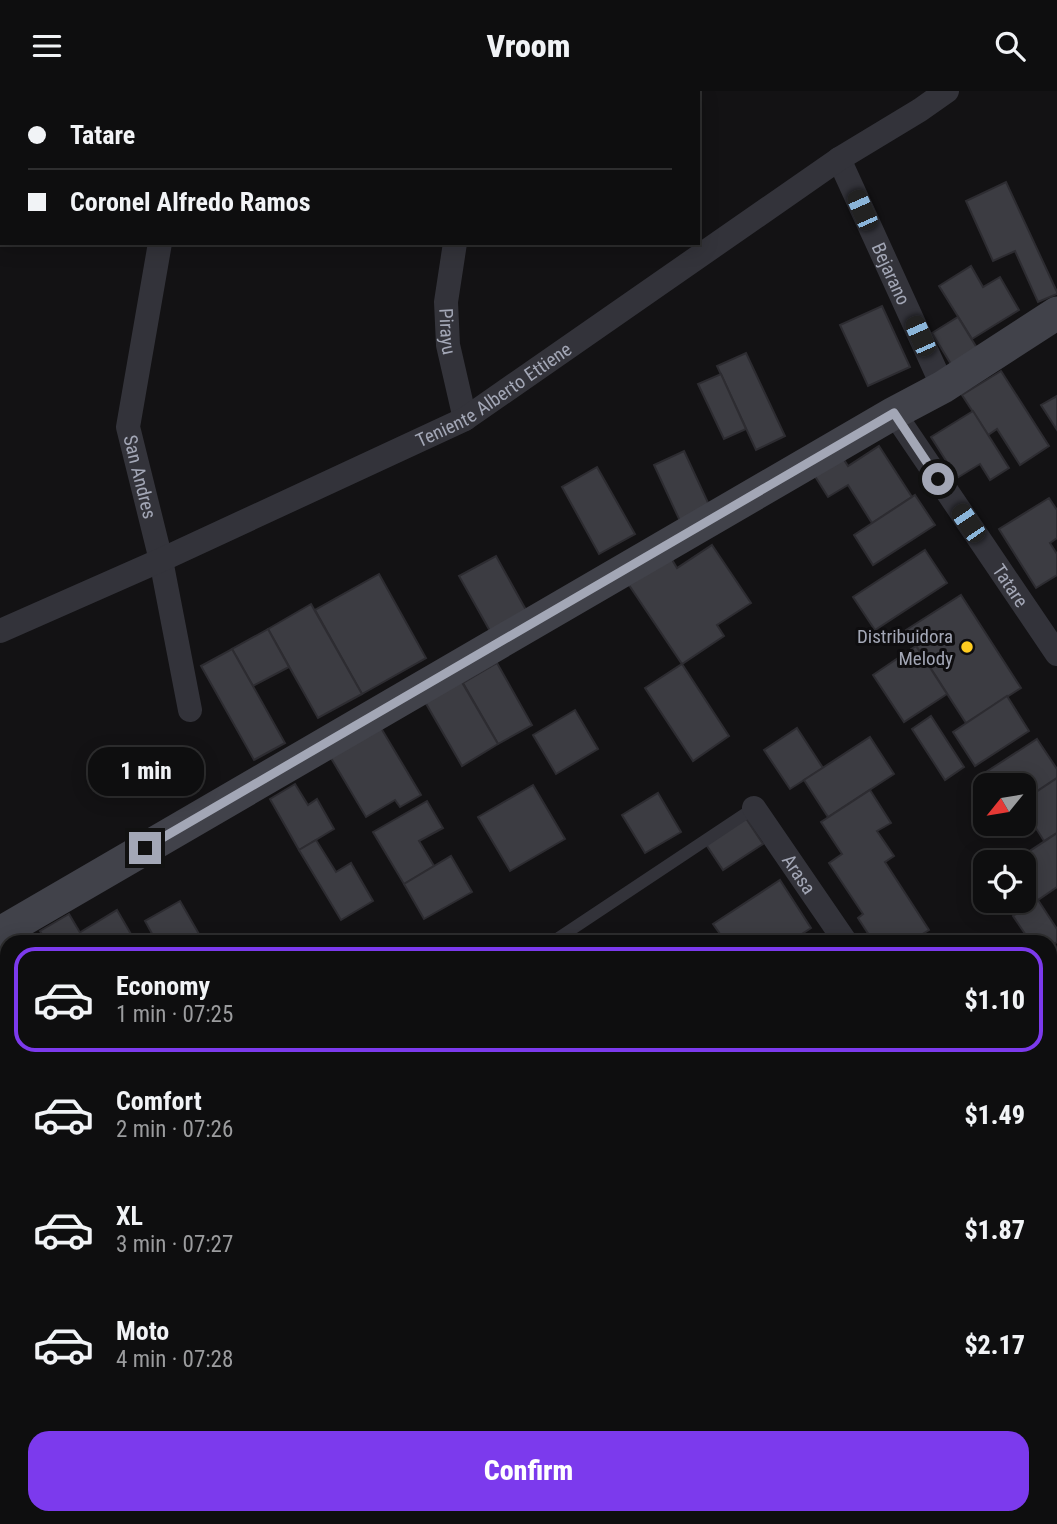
<!DOCTYPE html>
<html lang="en">
<head>
<meta charset="utf-8">
<style>
  body { margin:0; font-family:"Roboto Condensed",sans-serif; background:#171718; color:#f1f3f6; height:100vh; display:flex; flex-direction:column; font-size:26px; white-space:nowrap }
  * { box-sizing:border-box; margin:0 }
  p { font-size:23px; color:#9b9c9e }
  .icon { flex:none; width:38px; height:38px; fill:none; stroke:currentColor; stroke-width:2; stroke-linecap:round; stroke-linejoin:round }
  .map { position:relative; flex:1; overflow:hidden }
  .sheet { position:absolute; left:0px; top:844px; width:1057px; height:590px; display:flex; flex-direction:column; background:#0e0e0f; border-radius:21px 21px 0 0; box-shadow:0 4px 18px #0003,0 0 0 2px #2e2e2f }
  .sheet>* { flex:none }
  .hud { position:absolute; left:0px; top:0px; width:700px; height:154px; box-shadow:0 4px 18px #0003,0 0 0 2px #2e2e2f; display:grid; align-content:center; height:154px; padding:0 28px; background:#0e0e0f }
  .needle { width:46px; rotate:240deg }
  .controls { position:absolute; left:973px; top:682px; display:grid; gap:14px }
  .controls a { display:grid; place-items:center; width:63px; height:63px; border-radius:14px; background:#0e0e0f; box-shadow:0 4px 18px #0003,0 0 0 2px #2e2e2f; font-size:35px }
  .end { position:absolute; width:32px; height:32px; margin:-16px; border:9px solid #a3a7b6; background:#111; box-shadow:0 0 0 4px #111 }
  .from { border-radius:50% }
  .bubble { position:absolute; height:49px; border-radius:21px; background:#0e0e0f; box-shadow:0 4px 18px #0003,0 0 0 2px #2e2e2f; font-size:23px; font-weight:800; line-height:49px; text-align:center }
  .car { position:absolute; width:21px; height:42px; margin:-21px -10px; border-radius:9px; box-shadow:0 0 5px 2px #0007; background:linear-gradient(#222 24%,#8ab4d8 0 40%,#222 0 76%,#8ab4d8 0 86%,#222 0) }
  .hud b { display:flex; align-items:center; gap:24px; height:66px; font-size:26px }
  .hud b+b { border-top:2px solid #2e2e2f }
  .hud i { width:18px; height:18px; background:#f1f3f6 }
  ul { padding:12px 0 0; list-style:none }
  li { display:flex; align-items:center; gap:21px; height:105px; margin:0 14px 10px; padding:0 14px; border:4px solid transparent; border-radius:21px }
  li div { flex:1 }
  li b { display:block; font-size:26px }
  li em { font-style:normal; font-weight:800 }
  li.selected { border-color:#7c3aed }
  li>.icon { width:63px; height:63px; stroke-width:1.5 }
  .primary-button { display:flex; gap:14px; margin-top:auto; padding:14px 28px }
  .primary-button a { flex:1; height:80px; border-radius:21px; background:#7c3aed; color:#fff; font-size:28px; font-weight:800; line-height:80px; text-align:center }
  header { display:flex; justify-content:space-between; align-items:center; height:91px; padding:0 28px; background:#0e0e0f; font-size:32px; font-weight:800 }
  .map>svg:first-child { display:block }
  .building { fill:#3c3c42; stroke:#2d2c31; stroke-width:2 }
  .lines { fill:none; stroke-linecap:round; stroke-linejoin:round }
  .lane { stroke:#33333a; stroke-width:12 }
  .street { stroke:#33333a; stroke-width:24 }
  .secondary { stroke:#41424a; stroke-width:33 }
  .route { stroke:#a3a7b6; stroke-width:9 }
  .poi-dot { fill:#ffcc20; stroke:#0e0d0f; stroke-width:2.5 }
  .labels { text-anchor:middle; stroke-width:6; stroke-linejoin:round; paint-order:stroke }
  .street-label { font-size:19px; fill:#a3a7b6; stroke:#0e0d0f }
  .poi-label { font-size:19px; fill:#a3a7b6; stroke:#0e0d0f; text-anchor:end }
</style>
</head>
<body>
<header><svg class="icon" aria-label="menu" viewBox="0 0 24 24"><path d="M4 6h16M4 12h16M4 18h16"/></svg>Vroom<svg class="icon" aria-label="search" viewBox="0 0 24 24"><circle cx="10" cy="10" r="6"/><path d="M15 15l6 6"/></svg></header>
<div class="map">
<svg width="1057" height="1433" viewBox="0 0 1057 1433">
  <rect width="100%" height="100%" fill="#131214"/>
  <!-- building -->
  <g class="building">
    <path d="M1006,91l51,110v2l-19,8 -23,-51 -22,10 -27,-60z"/>
    <path d="M971,175l12,21 17,-10 19,33 -47,29 -33,-53z"/>
    <path d="M882,215l28,61 -42,19 -28,-61z"/>
    <path d="M958,226l19,31 -26,16 -19,-31z"/>
    <path d="M746,262l39,83 -29,14 -39,-84z"/>
    <path d="M1001,280l48,75 -29,19 -23,-36 -9,6 -26,-40z"/>
    <path d="M721,283l25,55 -22,10 -26,-55z"/>
    <path d="M1057,305v34l-16,-25z"/>
    <path d="M973,320l36,57 -19,12 -10,-16 -23,14 -26,-41z"/>
    <path d="M879,355l33,51 -40,26 -24,-38 -20,12 -15,-24 28,-18 7,11z"/>
    <path d="M684,360l26,56 -30,14 -26,-56z"/>
    <path d="M597,376l38,67 -36,20 -37,-67z"/>
    <path d="M915,404l20,30 -62,40 -19,-30z"/>
    <path d="M1049,407l8,12v28l-7,5 7,11v21l-21,13 -37,-59z"/>
    <path d="M712,454l39,58 -34,22 7,11 -42,28 -53,-79 42,-27 6,10z"/>
    <path d="M925,459l22,33 -72,47 -22,-33z"/>
    <path d="M496,465l30,54 -36,21 -31,-55z"/>
    <path d="M379,483l47,84 -64,36 -47,-84z"/>
    <path d="M961,504l60,93 -55,35 -60,-93z"/>
    <path d="M311,513l51,90 -44,24 -50,-89z"/>
    <path d="M268,538l21,38 -36,19 -21,-37z"/>
    <path d="M916,555l31,48 -43,28 -31,-47z"/>
    <path d="M232,558l53,94 -31,17 -53,-94z"/>
    <path d="M497,572l35,62 -34,19 -35,-61z"/>
    <path d="M682,573l47,72 -36,25 -48,-73z"/>
    <path d="M460,588l38,65 -36,22 -38,-66z"/>
    <path d="M1007,605l22,35 -54,35 -22,-34z"/>
    <path d="M575,619l23,39 -42,25 -23,-39z"/>
    <path d="M931,625l33,51 -19,13 -33,-51z"/>
    <path d="M381,637l40,67 -21,12 -5,-7 -29,17 -35,-59z"/>
    <path d="M797,637l26,40 -33,21 -26,-39z"/>
    <path d="M870,646l24,37 -66,43 -24,-37z"/>
    <path d="M1037,648l20,30v9l-33,22v-14h-28l-10,-14z"/>
    <path d="M1057,687v55l-13,8 -20,-32v-9z"/>
    <path d="M295,693l13,21 9,-6 17,30 -35,21 -29,-51z"/>
    <path d="M533,694l32,54 -55,32 -32,-54z"/>
    <path d="M870,699l21,33 -14,8 17,25 -9,6 44,68 -18,11h-38l-15,-23 5,-4 -34,-51 13,-9 -21,-32z"/>
    <path d="M658,702l23,39 -36,21 -23,-38z"/>
    <path d="M427,710l16,27 -24,13 15,25 -30,18 -31,-52z"/>
    <path d="M745,726l18,27 -40,26 -18,-27z"/>
    <path d="M1057,742v54l-19,13 -14,-22v-15l-11,-1z"/>
    <path d="M316,749l20,32 15,-9 22,38 -32,19 -42,-70z"/>
    <path d="M451,765l21,36 -48,27 -20,-35z"/>
    <path d="M780,789l31,48 -20,13h-66l-12,-17z"/>
    <path d="M1038,809l19,29v13l-7,4v-5h-20l-17,-25z"/>
    <path d="M180,810l23,40h-47l-11,-20z"/>
    <path d="M117,819l18,31h-50l-6,-8z"/>
    <path d="M69,823l16,27h-39l-6,-10z"/>
    <path d="M1056,881l1,2v46l-2,-4 -5,3v-42z"/>
    <path d="M1050,1013l7,10v66l-7,4z"/>
    <path d="M7,1320v67l-7,-12v-50z"/>
    <path d="M1050,1346l7,15v22l-7,3z"/>
    <path d="M52,1426h33l-3,7h-16z"/>
    <path d="M795,1426h18l3,7h-35z"/>
    <path d="M813,1426h41l3,7h-41z"/>
    <path d="M854,1426h49l3,7h-49z"/>
    <path d="M903,1426h50l3,7h-50z"/>
  </g>
  <g class="lines">
    <!-- lane -->
    <path class="lane" d="M554,850l200,-133"/>
    <!-- street -->
    <g class="street">
      <path d="M288,2l4,-2"/>
      <path d="M477,2l1,-2"/>
      <path id="s1" d="M839,68l104,228"/>
      <path d="M0,107l2,-1"/>
      <path id="s2" d="M160,152l-32,184 33,133 29,150"/>
      <path id="s3" d="M455,152l-9,59 2,43 17,74"/>
      <path id="s4" d="M894,322l163,241"/>
      <path id="s5" d="M0,540l161,-71 304,-141 374,-260 81,-49 27,-19"/>
      <path id="s6" d="M754,717l91,133"/>
      <path d="M0,1200l7,10"/>
      <path d="M144,1426l5,7"/>
      <path d="M231,1433l15,-7"/>
    </g>
    <!-- secondary -->
    <g class="secondary">
      <path d="M0,842l894,-520 49,-26 114,-74"/>
      <path d="M1050,1151l7,13"/>
      <path d="M1029,1433l14,-7"/>
    </g>
  </g>
  <g class="lines">
    <!-- route -->
    <path class="route" d="M145,757l749,-435 44,66"/>
  </g>
  <!-- markers -->
  <circle class="poi-dot" cx="967" cy="556" r="7"/>
  <g class="labels">
    <!-- street labels -->
    <g class="street-label">
      <text dy="7" stroke="none"><textPath href="#s1" startOffset="126">Bejarano</textPath></text>
      <text dy="7" stroke="none"><textPath href="#s3" startOffset="89">Pirayu</textPath></text>
      <text dy="7" stroke="none"><textPath href="#s5" startOffset="548">Teniente Alberto Ettiene</textPath></text>
      <text dy="7" stroke="none"><textPath href="#s2" startOffset="238">San Andres</textPath></text>
      <text dy="7" stroke="none"><textPath href="#s4" startOffset="208">Tatare</textPath></text>
      <text dy="7" stroke="none"><textPath href="#s6" startOffset="80">Arasa</textPath></text>
    </g>
    <!-- poi labels -->
    <g class="poi-label">
      <text x="953" y="552">Distribuidora<tspan x="953" dy="22">Melody</tspan></text>
    </g>
  </g>
</svg>
<div class="controls">
<a><svg class="needle" viewBox="-14 -14 28 28"><path d="M0-13l5 13h-10z" fill="#e53935"/><path d="M0 13l5-13h-10z" fill="#9b9c9e"/></svg></a>
<a><svg class="icon" aria-label="locate" viewBox="0 0 24 24"><circle cx="12" cy="12" r="6"/><path d="M12 2v4M12 18v4M2 12h4M18 12h4"/></svg></a>
</div>
<i class="end from" style="left:938px;top:388px"></i>
<i class="end" style="left:145px;top:757px"></i>
<div class="bubble" style="left:88px;top:656px;width:116px">1 min</div>
<i class="car" style="left:862px;top:119px;rotate:336deg"></i>
<i class="car" style="left:920px;top:245px;rotate:336deg"></i>
<i class="car" style="left:968px;top:432px;rotate:326deg"></i>
<div class="hud">
<b><i class="from"></i>Tatare</b>
<b><i></i>Coronel Alfredo Ramos</b>
</div>
<section class="sheet">
<ul>
<li class="selected"><svg class="icon" aria-label="car" viewBox="0 0 24 24"><path d="M5 17H2v-5l4-1 3-4h7l3 4 3 1v5h-3M9 17h6M6 11h13"/><circle cx="7" cy="17" r="2"/><circle cx="17" cy="17" r="2"/></svg><div><b>Economy</b><p>1 min · 07:25</p></div><em>$1.10</em></li>
<li><svg class="icon" aria-label="car" viewBox="0 0 24 24"><path d="M5 17H2v-5l4-1 3-4h7l3 4 3 1v5h-3M9 17h6M6 11h13"/><circle cx="7" cy="17" r="2"/><circle cx="17" cy="17" r="2"/></svg><div><b>Comfort</b><p>2 min · 07:26</p></div><em>$1.49</em></li>
<li><svg class="icon" aria-label="car" viewBox="0 0 24 24"><path d="M5 17H2v-5l4-1 3-4h7l3 4 3 1v5h-3M9 17h6M6 11h13"/><circle cx="7" cy="17" r="2"/><circle cx="17" cy="17" r="2"/></svg><div><b>XL</b><p>3 min · 07:27</p></div><em>$1.87</em></li>
<li><svg class="icon" aria-label="car" viewBox="0 0 24 24"><path d="M5 17H2v-5l4-1 3-4h7l3 4 3 1v5h-3M9 17h6M6 11h13"/><circle cx="7" cy="17" r="2"/><circle cx="17" cy="17" r="2"/></svg><div><b>Moto</b><p>4 min · 07:28</p></div><em>$2.17</em></li>
</ul>
<div class="primary-button"><a>Confirm</a></div>
</section>
</div>
</body>
</html>
